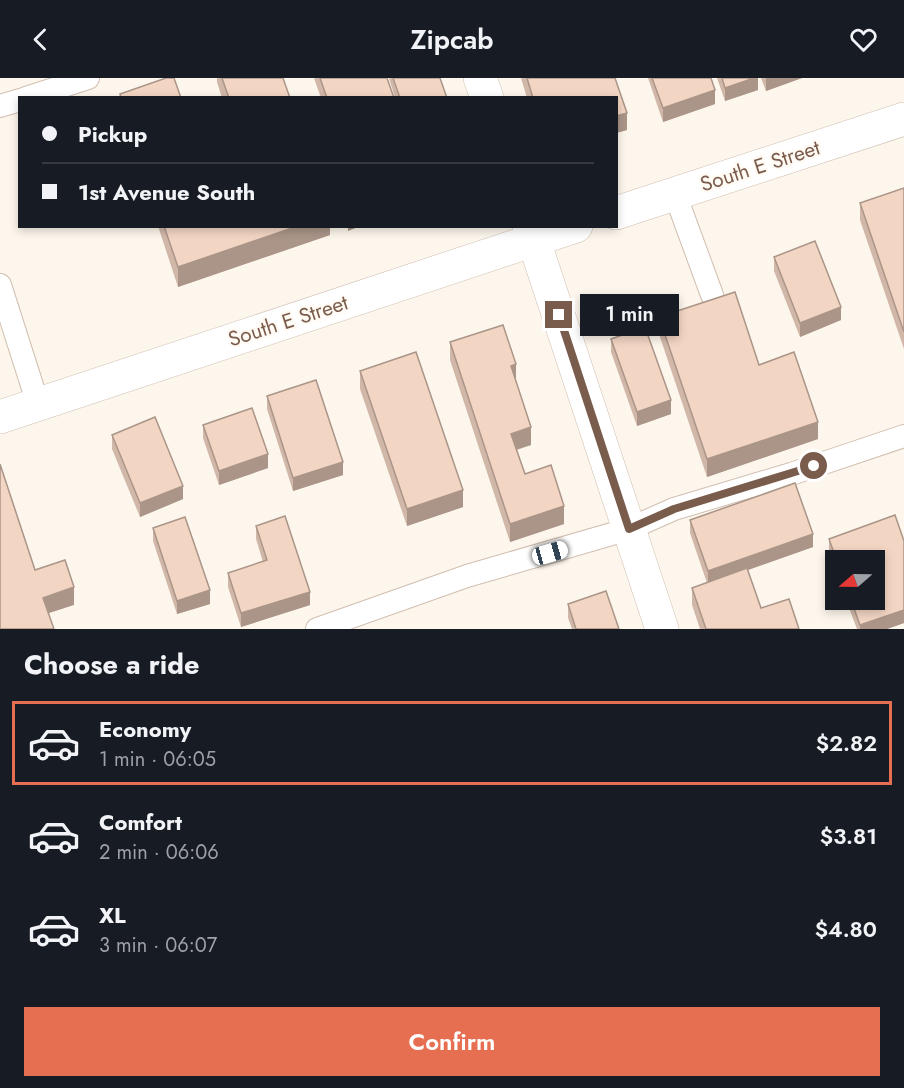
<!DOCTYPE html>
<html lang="en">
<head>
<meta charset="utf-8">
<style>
  body { margin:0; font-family:Jost,sans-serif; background:#242831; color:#f1f3f6; height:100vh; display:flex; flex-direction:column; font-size:22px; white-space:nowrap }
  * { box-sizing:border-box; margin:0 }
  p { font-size:20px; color:#9ea1a6 }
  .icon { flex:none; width:33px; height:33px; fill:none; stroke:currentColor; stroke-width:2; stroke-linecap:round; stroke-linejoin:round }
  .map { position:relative; height:551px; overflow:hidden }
  .sheet { display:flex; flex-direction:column; background:#171b24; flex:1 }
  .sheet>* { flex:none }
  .guide { position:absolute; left:18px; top:18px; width:600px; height:132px; border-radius:0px; box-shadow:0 3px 9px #0003; display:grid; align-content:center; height:132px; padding:0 24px; background:#171b24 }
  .needle { width:39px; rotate:250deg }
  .tools { position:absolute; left:825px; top:472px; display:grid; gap:12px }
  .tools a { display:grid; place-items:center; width:60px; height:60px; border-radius:0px; background:#171b24; box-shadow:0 3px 9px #0003; font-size:30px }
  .end { position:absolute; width:27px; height:27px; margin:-14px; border:8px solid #7a5c4d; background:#fff; box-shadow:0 0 0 3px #fff }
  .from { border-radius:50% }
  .bubble { position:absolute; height:42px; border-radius:0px; background:#171b24; box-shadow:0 3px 9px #0003; font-size:20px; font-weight:600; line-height:42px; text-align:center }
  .car { position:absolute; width:18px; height:36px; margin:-18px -9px; border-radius:8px; box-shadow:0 0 4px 2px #0007; background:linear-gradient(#fff 24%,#345 0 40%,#fff 0 76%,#345 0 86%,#fff 0) }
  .guide b { display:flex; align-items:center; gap:21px; height:57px; font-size:22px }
  .guide b+b { border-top:2px solid #363941 }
  .guide i { width:15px; height:15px; background:#f1f3f6 }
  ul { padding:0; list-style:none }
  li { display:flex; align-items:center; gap:18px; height:84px; margin:0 12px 9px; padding:0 12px; border:3px solid transparent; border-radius:0px }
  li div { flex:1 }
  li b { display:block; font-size:22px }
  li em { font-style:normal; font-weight:600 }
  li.current { border-color:#e76f51 }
  li>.icon { width:54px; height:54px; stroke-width:1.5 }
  h2 { padding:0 24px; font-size:27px; line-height:72px }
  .action { display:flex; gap:12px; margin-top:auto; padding:12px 24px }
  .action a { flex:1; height:69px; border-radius:0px; background:#e76f51; color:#fff; font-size:24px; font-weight:600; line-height:69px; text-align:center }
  header { display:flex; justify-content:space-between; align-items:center; height:78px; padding:0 24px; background:#171b24; font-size:27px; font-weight:600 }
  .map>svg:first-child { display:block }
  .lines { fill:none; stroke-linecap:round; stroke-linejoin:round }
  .service-casing { stroke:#d1beb0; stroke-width:24 }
  .minor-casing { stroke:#d1beb0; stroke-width:34 }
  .service { stroke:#fff; stroke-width:22 }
  .minor { stroke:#fff; stroke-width:33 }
  .wall { fill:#d1b7a8 }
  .shaded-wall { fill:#aa9588 }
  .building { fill:#f3d5c3; stroke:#aa9588; stroke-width:1.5 }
  .route { stroke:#7a5c4d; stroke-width:8 }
  .labels { text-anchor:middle; stroke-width:4.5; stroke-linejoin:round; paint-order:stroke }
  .street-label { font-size:21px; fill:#7a5c4d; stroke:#fffaf3 }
</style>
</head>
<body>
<header><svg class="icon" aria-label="back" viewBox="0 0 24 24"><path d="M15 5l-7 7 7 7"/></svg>Zipcab<svg class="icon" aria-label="heart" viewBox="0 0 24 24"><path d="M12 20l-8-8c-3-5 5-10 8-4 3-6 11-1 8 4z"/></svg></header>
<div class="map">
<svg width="904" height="551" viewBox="0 0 904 551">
  <rect width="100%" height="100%" fill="#fdf6ec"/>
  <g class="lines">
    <defs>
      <g id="service">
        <path d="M26,20l62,-20"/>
        <path d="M0,28l20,-6"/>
        <path d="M675,116l37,101"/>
        <path d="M0,207l38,119"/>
        <path d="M317,551l150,-53 162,-47 45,-20 117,-35 113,-38"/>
      </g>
      <g id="minor">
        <path d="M480,0l7,20"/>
        <path d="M616,135l288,-94"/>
        <path d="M529,148l133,403"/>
        <path d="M0,339l576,-191"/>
      </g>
    </defs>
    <!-- service casing -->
    <use href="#service" class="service-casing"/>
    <!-- minor casing -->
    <use href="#minor" class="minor-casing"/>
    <!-- service -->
    <use href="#service" class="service"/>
    <!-- minor -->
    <use href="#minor" class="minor"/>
  </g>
  <!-- wall -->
  <g class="wall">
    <path d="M217,0h66l7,20h-68l-5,-16z"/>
    <path d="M314,0h73l7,20h-73z"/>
    <path d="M389,0h51l7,20h-52z"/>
    <path d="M521,0h94l12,52 -11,3v-35h-89z"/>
    <path d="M648,0h63l4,26 -52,18z"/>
    <path d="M717,0h41v12l-33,11z"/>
    <path d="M761,0h41l-36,13z"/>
    <path d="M904,110v161l-44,-129v-17z"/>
    <path d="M158,148h172v9l-152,52z"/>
    <path d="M774,179l67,63 -41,17 -26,-66z"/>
    <path d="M659,239l100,48 59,74 -111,38 -48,-143z"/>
    <path d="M611,261l60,75 -34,12 -26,-74z"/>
    <path d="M450,264l66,40 15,63 -14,5 8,24 39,50 -54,18 -60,-182z"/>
    <path d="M360,293l103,136 -56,19 -47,-137z"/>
    <path d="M267,318l76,79 -50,16 -26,-82z"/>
    <path d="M203,347l65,43 -49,17 -16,-47z"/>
    <path d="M112,357l71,64 -43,18 -28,-68z"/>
    <path d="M895,437l9,26v82l-17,6h-30l-11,-29h28v-39h-38v8l-7,-17v-13z"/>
    <path d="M690,442l123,27 -65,23 13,38 38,21h-99l-8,-24v-17l15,-5 -17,-50z"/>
    <path d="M256,448l54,79 -69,22 -13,-40v-14l35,-11 -7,-23z"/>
    <path d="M153,450l57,76 -33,10 -24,-73z"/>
    <path d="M568,526l51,25h-47l-4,-11z"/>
  </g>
  <!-- shaded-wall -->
  <g class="shaded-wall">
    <path d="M754,0h4v12l-33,11v-13z"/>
    <path d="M766,0h36l-36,13z"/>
    <path d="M715,12v14l-52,18v-14z"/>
    <path d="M627,35v17l-11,3v-17z"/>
    <path d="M298,148h32v9l-152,52v-20z"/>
    <path d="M348,148h13l-13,5z"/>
    <path d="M841,229v13l-41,17v-14z"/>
    <path d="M516,286v18l-5,-16z"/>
    <path d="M671,322v14l-34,12v-14z"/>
    <path d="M818,344v17l-111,38v-18z"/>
    <path d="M531,349v18l-20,6v-17z"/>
    <path d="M268,376v14l-49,17v-14z"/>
    <path d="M343,384v13l-50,16v-13z"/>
    <path d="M183,408v13l-43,18v-14z"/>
    <path d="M463,412v17l-56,19v-17z"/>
    <path d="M564,428v18l-54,18v-18z"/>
    <path d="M813,456v13l-105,37v-13z"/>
    <path d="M74,509v18l-31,10v-17z"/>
    <path d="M210,512v14l-33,10v-13z"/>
    <path d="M310,514v13l-69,22v-14z"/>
    <path d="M904,532v13l-17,6h-27v-4z"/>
  </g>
  <!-- building -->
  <g class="building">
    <path d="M166,0h8l7,20h-60l-1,-4z"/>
    <path d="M222,0h61l7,20h-61z"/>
    <path d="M320,0h67l7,20h-67z"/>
    <path d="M393,0h47l7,20h-47z"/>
    <path d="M527,0h88l12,35 -11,3v-18h-83z"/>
    <path d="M652,0h59l4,12 -52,18z"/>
    <path d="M722,0h32l-29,10z"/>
    <path d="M904,110v144l-44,-129z"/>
    <path d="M164,148h134l-120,41z"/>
    <path d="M815,163l26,66 -41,16 -26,-66z"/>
    <path d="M735,214l24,73 35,-13 24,70 -111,37 -48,-142z"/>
    <path d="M503,247l13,39 -5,2 20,61 -20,7 14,40 26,-9 13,41 -54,18 -60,-182z"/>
    <path d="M645,249l26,73 -34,12 -26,-73z"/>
    <path d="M416,274l47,138 -56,19 -47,-138z"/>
    <path d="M316,302l27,82 -50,16 -26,-82z"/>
    <path d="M252,330l16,46 -49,17 -16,-46z"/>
    <path d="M155,339l28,69 -43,17 -28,-68z"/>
    <path d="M0,386l35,106 30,-10 9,27 -31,11 11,31h-54z"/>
    <path d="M795,405l18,51 -105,37 -18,-51z"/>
    <path d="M895,437l9,26v69l-44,15 -9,-25h23v-39h-37l-8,-22z"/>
    <path d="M285,438l25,76 -69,21 -13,-40 39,-13 -11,-34z"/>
    <path d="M185,439l25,73 -33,11 -24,-73z"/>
    <path d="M747,490l14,40 28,-9 10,30h-93l-14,-41z"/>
    <path d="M606,513l13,38h-43l-8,-25z"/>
  </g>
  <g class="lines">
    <!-- route -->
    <path class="route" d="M559,237l70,214 45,-20 140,-43"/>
  </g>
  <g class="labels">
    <!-- street labels -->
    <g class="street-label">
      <text transform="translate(760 88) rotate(-18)" y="7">South E Street</text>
      <text transform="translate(288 243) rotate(-18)" y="7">South E Street</text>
    </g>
  </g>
</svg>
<div class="tools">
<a><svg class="needle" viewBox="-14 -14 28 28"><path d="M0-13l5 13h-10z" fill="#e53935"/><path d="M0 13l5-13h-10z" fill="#9ea1a6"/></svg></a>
</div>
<i class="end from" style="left:814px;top:388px"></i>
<i class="end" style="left:559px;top:237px"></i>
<div class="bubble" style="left:580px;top:216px;width:99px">1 min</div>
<i class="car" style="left:550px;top:475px;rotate:74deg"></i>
<div class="guide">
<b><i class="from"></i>Pickup</b>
<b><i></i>1st Avenue South</b>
</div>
</div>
<section class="sheet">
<h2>Choose a ride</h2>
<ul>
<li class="current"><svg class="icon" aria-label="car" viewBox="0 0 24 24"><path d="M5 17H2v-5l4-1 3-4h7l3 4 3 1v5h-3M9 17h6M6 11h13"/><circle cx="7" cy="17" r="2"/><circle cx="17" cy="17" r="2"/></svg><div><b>Economy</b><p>1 min · 06:05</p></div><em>$2.82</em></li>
<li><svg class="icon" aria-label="car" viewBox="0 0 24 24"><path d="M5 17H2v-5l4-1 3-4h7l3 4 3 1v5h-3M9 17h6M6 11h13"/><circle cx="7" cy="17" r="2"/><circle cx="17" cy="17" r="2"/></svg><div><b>Comfort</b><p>2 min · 06:06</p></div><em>$3.81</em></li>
<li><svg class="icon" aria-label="car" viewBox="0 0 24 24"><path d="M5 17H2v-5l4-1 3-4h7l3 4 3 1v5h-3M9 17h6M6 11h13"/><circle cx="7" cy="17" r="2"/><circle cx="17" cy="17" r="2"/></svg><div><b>XL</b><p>3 min · 06:07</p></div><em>$4.80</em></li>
</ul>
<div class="action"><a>Confirm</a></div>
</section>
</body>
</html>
